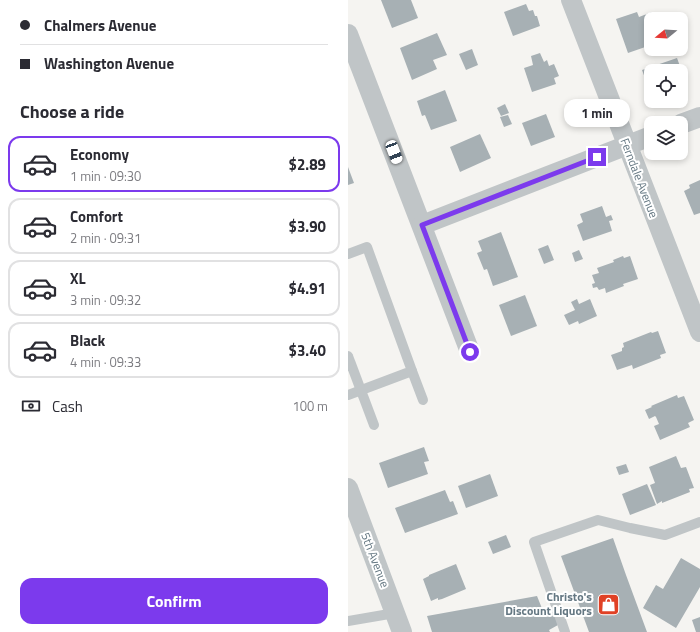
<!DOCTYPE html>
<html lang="en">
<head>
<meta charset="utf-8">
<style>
  body { margin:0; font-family:"Titillium Web",sans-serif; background:#f7f7f7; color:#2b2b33; height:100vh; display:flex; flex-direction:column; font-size:15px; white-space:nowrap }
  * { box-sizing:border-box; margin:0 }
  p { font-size:13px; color:#7c7c81 }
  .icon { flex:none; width:22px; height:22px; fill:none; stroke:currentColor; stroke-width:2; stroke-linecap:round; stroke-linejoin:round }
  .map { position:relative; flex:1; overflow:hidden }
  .drawer { display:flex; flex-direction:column; background:#fff; width:348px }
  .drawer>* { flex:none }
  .banner { display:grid; align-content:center; height:88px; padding:0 20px; background:#fff }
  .needle { width:26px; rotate:252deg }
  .controls { position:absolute; left:296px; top:12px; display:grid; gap:8px }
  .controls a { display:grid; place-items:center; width:44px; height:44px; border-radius:8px; background:#fff; box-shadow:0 2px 6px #0003; font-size:20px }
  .end { position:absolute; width:18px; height:18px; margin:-9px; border:5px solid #7c3aed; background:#fff; box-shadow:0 0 0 2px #fff }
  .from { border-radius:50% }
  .bubble { position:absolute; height:28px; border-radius:12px; background:#fff; box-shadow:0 2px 6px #0003; font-size:13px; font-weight:700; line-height:28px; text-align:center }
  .car { position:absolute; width:12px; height:24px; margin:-12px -6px; border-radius:5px; box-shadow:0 0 3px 1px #0007; background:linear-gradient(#fff 24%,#345 0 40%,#fff 0 76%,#345 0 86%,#fff 0) }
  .banner b { display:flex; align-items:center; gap:14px; height:38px; font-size:15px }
  .banner b+b { border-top:1px solid #e1e1e2 }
  .banner i { width:10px; height:10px; background:#2b2b33 }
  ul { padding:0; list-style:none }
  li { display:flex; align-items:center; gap:12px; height:56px; margin:0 8px 6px; padding:0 12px; border:2px solid #e1e1e2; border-radius:12px }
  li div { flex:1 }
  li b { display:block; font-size:15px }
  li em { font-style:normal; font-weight:700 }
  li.on { border-color:#7c3aed }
  li>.icon { width:36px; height:36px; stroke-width:1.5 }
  h2 { padding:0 20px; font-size:18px; line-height:48px }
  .pay { display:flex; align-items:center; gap:10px; height:44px; padding:0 20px; font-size:15px }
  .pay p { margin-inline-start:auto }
  .button { display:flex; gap:8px; margin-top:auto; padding:8px 20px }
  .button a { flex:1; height:46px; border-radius:12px; background:#7c3aed; color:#fff; font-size:16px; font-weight:700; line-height:46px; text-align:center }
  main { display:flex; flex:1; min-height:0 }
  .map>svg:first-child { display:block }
  .building { fill:#a7b0b4 }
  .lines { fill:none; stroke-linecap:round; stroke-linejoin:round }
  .lane { stroke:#c0c5c7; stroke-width:10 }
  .street { stroke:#c0c5c7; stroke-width:20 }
  .route { stroke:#7c3aed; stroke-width:5 }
  .labels { text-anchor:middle; stroke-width:4; stroke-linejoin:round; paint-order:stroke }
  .street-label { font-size:12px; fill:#647782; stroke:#fff }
  .poi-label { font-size:12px; font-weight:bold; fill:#647782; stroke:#fff; text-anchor:end }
</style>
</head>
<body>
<main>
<section class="drawer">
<div class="banner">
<b><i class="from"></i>Chalmers Avenue</b>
<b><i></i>Washington Avenue</b>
</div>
<h2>Choose a ride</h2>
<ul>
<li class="on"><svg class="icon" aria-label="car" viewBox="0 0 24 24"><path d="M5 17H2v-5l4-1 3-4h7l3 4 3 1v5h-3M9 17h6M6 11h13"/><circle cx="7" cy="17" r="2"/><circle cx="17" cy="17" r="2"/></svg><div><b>Economy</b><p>1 min · 09:30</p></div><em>$2.89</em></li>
<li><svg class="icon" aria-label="car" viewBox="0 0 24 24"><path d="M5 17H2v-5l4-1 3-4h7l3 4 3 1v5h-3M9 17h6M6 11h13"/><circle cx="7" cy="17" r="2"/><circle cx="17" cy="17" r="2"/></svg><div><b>Comfort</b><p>2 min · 09:31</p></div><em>$3.90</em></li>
<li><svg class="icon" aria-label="car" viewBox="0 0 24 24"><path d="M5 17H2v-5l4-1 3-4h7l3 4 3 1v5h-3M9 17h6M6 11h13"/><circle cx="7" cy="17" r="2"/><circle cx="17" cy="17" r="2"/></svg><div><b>XL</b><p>3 min · 09:32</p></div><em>$4.91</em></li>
<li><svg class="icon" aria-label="car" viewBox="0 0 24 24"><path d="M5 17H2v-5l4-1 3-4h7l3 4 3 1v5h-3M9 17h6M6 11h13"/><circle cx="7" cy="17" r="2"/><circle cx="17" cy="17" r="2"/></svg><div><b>Black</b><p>4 min · 09:33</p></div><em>$3.40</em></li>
</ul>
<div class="pay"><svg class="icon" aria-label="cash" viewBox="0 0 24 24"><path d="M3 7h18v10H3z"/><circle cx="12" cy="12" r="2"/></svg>Cash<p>100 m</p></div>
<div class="button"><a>Confirm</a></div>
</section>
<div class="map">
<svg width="352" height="632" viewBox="0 0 352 632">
  <rect width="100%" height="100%" fill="#f5f4f1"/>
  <!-- building -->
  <g class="building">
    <path d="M33,0h30l7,18 -26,10z"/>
    <path d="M178,4l3,7 4,-1 2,6h2l3,10 -27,10 -9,-24z"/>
    <path d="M289,12l2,5 13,-5 3,7h-4v26l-23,8 -12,-34z"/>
    <path d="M89,33l10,22 -14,5 4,9 -25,11 -12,-32z"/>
    <path d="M124,49l6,16 -12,5 -7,-16z"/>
    <path d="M192,53l4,9 3,-2 2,6 5,-2 5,12 -5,2 2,6 -24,8 -8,-24 9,-3 -2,-9z"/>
    <path d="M329,58l11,30 -7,3v-20h-30v23l-9,-24z"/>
    <path d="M97,90l12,31 -26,9 -6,-15 -3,1 -5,-15z"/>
    <path d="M157,104l4,9 -8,3 -4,-8z"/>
    <path d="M198,114l9,23 -24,9 -9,-23z"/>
    <path d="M160,115l4,9 -8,3 -4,-10z"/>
    <path d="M132,134l11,24 -31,14 -10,-25z"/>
    <path d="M0,167l6,16 -6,2z"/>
    <path d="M352,180v33l-6,2 -10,-24 6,-3 -1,-3z"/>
    <path d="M254,206l4,11 5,-2 2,5 -4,1 3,10 -29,10 -6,-16 6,-3 -3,-8z"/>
    <path d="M153,232l17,45 -25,9 -6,-17 -3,1 -7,-17 5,-2 -4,-10z"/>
    <path d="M200,245l6,15 -10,4 -6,-15z"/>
    <path d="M231,250l4,9 -8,3 -3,-9z"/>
    <path d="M275,256l1,2 6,-2 8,23 -15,5 1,2 -18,7 -1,-5 -6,2 -2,-3 -4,1 -1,-4 3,-1 -3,-8 7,-2 -2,-5 17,-6 -1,-2z"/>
    <path d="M177,295l12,31 -26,10 -12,-31z"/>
    <path d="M229,299l2,5 11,-5 7,17 -18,8 -1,-3 -9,4 -5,-10 11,-5 -4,-8z"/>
    <path d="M310,331l8,22 -6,2 1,3 -28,11 -1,-4 -15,5 -6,-15 11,-4v-3l2,-1 -1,-4 28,-11 1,1z"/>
    <path d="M329,395l1,3 6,-2 10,24 -6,3 2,4 -30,13 -6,-14 5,-2 -3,-7 -1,-1 -6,3 -4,-9 7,-3 -1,-1z"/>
    <path d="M76,447l5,14 -5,1 4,12 -40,14 -9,-25z"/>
    <path d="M328,456l5,12 5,-1 8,21 -5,1 1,3 -28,11v-2l-5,3 -7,-19 5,-2 -6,-16z"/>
    <path d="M278,464l3,8 -10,3 -3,-8z"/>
    <path d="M142,474l8,22 -32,12 -8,-22z"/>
    <path d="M299,484l9,21 -26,10 -8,-21z"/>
    <path d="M97,490l5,12 3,-1 5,13 -53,19 -10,-25z"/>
    <path d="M158,535l5,12 -18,7 -5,-12z"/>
    <path d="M265,538l13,37 21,57h-58l-28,-76z"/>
    <path d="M333,558l19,11v18l-24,41 -33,-20 13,-23 7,4z"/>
    <path d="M108,564l10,25 -24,10 -4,1v-2l-7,3 -8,-22 6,-3v-1z"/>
    <path d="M189,596l8,20 9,-5 4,14 -9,5 1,2h-118l-5,-16z"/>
    <path d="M352,617v15h-4l-4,-12z"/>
  </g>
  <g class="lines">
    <!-- lane -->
    <g class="lane">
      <path d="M0,254l19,-7 45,124 -64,24"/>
      <path d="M0,356l26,69"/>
      <path d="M64,371l11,29"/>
      <path d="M0,621l47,-8"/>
      <path d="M217,632l-31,-90 64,-22 32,8 35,7 35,-13"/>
    </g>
    <!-- street -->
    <g class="street">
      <path d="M223,0l129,332"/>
      <path d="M0,34l122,318"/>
      <path d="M333,124l19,-7"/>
      <path d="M74,225l229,-89"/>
      <path d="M0,488l54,144"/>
    </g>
  </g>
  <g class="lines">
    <!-- route -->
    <path class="route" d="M122,352l-48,-127 175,-68"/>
  </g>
  <!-- icons -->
  <defs>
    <symbol id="shop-square" viewBox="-11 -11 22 22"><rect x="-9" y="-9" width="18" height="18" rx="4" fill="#e04125" stroke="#fff"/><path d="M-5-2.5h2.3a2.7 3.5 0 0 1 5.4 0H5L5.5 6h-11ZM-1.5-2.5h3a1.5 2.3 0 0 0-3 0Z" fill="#fff"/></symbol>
  </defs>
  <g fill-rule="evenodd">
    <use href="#shop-square" x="248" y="592" width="25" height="25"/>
  </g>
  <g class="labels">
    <!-- street labels -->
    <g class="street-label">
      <text transform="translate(291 178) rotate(69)" y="4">Ferndale Avenue</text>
      <text transform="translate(27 560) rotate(69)" y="4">5th Avenue</text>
    </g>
    <!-- poi labels -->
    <g class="poi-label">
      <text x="244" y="601">Christo's<tspan x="244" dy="14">Discount Liquors</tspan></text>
    </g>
  </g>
</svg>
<div class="controls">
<a><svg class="needle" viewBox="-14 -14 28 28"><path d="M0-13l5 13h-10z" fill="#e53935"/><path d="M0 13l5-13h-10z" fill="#7c7c81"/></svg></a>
<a><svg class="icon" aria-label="locate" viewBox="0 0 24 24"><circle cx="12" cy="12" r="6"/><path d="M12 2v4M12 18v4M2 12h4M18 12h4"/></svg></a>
<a><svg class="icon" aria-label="layers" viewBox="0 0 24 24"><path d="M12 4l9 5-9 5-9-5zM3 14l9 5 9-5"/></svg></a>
</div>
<i class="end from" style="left:122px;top:352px"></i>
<i class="end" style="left:249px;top:157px"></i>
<div class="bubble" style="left:216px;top:99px;width:66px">1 min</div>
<i class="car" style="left:46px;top:152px;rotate:159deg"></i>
</div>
</main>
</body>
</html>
